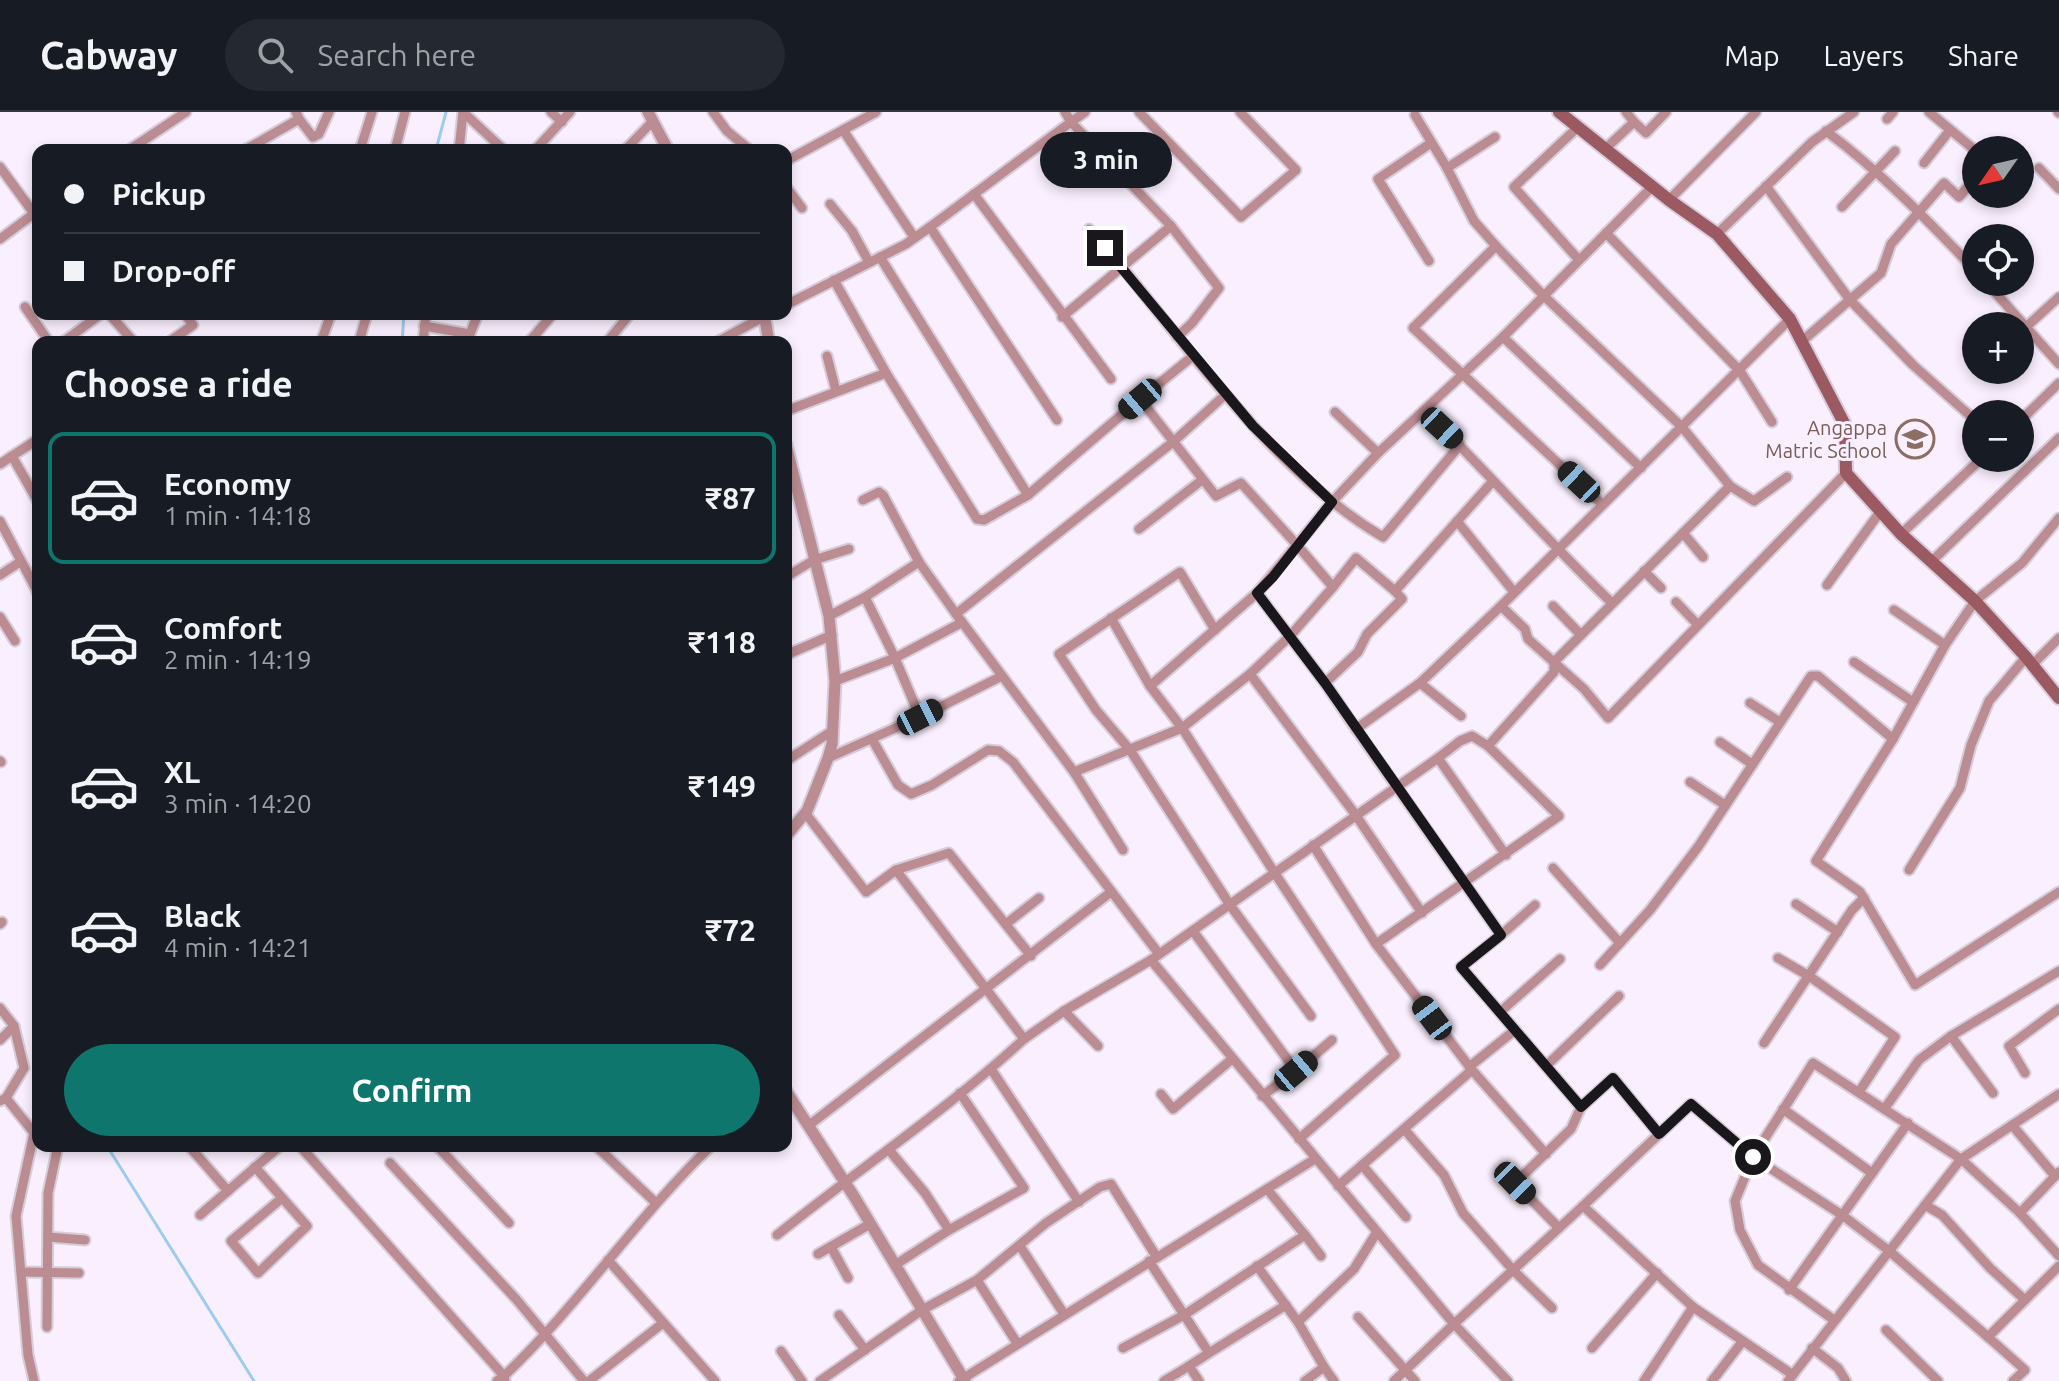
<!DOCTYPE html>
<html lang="en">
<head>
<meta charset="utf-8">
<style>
  body { margin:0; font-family:Ubuntu,sans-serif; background:#242831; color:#f1f3f6; height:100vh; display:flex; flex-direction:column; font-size:30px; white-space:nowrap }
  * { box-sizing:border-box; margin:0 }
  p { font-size:26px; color:#9ea1a6 }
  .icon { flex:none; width:44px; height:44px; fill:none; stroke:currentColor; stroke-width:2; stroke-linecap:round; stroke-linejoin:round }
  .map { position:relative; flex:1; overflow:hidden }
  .drawer { position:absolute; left:32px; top:224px; width:760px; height:816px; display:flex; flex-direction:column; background:#171b24; border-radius:16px; box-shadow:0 4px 12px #0003 }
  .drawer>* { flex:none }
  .banner { position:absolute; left:32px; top:32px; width:760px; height:176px; border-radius:16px; box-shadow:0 4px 12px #0003; display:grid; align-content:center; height:176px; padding:0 32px; background:#171b24 }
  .needle { width:52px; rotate:236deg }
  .tools { position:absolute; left:1962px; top:24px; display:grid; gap:16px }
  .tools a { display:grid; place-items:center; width:72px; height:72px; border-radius:50%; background:#171b24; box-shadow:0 4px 12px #0003; font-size:40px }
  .end { position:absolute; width:36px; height:36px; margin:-18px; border:10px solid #1a171c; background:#fff; box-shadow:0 0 0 4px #fff }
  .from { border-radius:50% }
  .bubble { position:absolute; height:56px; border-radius:28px; background:#171b24; box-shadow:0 4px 12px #0003; font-size:26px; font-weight:700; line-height:56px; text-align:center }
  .car { position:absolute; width:24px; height:48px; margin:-24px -12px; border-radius:10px; box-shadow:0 0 6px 2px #0007; background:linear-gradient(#222 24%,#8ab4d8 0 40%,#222 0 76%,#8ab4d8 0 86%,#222 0) }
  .banner b { display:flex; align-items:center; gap:28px; height:76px; font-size:30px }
  .banner b+b { border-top:2px solid #363941 }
  .banner i { width:20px; height:20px; background:#f1f3f6 }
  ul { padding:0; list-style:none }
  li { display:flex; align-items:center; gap:24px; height:132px; margin:0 16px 12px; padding:0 16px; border:4px solid transparent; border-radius:16px }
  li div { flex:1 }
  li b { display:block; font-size:30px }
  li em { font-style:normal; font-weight:700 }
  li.active { border-color:#0f766e }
  li>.icon { width:72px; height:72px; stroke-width:1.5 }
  h2 { padding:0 32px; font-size:36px; line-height:96px }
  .action { display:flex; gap:16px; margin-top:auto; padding:16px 32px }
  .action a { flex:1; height:92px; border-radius:48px; background:#0f766e; color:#fff; font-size:32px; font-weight:700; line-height:92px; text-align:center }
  header { display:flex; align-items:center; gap:48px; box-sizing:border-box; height:112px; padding:0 40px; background:#171b24; border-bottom:2px solid #363941 }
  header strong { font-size:38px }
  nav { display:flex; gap:44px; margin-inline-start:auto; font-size:28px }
  .search { width:560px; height:72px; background:#242831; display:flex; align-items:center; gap:20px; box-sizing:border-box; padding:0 28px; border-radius:44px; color:#9ea1a6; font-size:30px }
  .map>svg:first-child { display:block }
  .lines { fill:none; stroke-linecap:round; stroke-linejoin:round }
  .stream { stroke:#9dccef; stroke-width:3 }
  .minor-casing { stroke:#d6ccda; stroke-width:13 }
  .tertiary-casing { stroke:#d6ccda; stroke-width:15 }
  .secondary-casing { stroke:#d6ccda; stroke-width:16 }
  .minor { stroke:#bb8c91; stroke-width:9 }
  .tertiary { stroke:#bb8c91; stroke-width:11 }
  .secondary { stroke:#9b5962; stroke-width:12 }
  .route { stroke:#1a171c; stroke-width:10 }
  .labels { text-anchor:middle; stroke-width:6; stroke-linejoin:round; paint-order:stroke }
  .education-label { font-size:20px; fill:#785e54; stroke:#faeffe; text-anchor:end }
</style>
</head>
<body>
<header>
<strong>Cabway</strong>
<div class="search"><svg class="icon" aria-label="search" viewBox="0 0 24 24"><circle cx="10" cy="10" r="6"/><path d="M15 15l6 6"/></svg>Search here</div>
<nav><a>Map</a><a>Layers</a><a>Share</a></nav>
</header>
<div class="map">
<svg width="2059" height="1269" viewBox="0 0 2059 1269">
  <rect width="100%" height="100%" fill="#faeffe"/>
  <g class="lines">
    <!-- stream -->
    <g class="stream">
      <path d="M436,38l10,-38"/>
      <path d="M402,230l2,-28"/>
      <path d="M38,753l-3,166 3,5"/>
      <path d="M107,1034l147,235"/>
    </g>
    <defs>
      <g id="minor">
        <path d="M463,0l41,38"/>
        <path d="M551,0l11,10"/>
        <path d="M713,0l14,19 23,19"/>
        <path d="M1085,0l-14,10 100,104 -49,41 71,89 -53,43 76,97 25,-13 56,62 35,-43 46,-49 125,-116 149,-150"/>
        <path d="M1139,0l102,105 55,-47 -56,-58"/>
        <path d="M1626,0l8,10"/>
        <path d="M1929,0l47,39"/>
        <path d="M2058,0l1,1"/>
        <path d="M1415,3l32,53"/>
        <path d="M299,7l14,18 6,-3 10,-22"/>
        <path d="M1887,7l6,-7"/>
        <path d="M1578,15l-64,60 65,73"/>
        <path d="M843,18l71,107"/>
        <path d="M1826,19c55,41 103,91 150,140"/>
        <path d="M1495,25l-48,31 27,53 22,25 48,50 138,131 48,59 24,15 33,-24"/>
        <path d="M1605,37l29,-27 12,11 20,-21"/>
        <path d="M129,38l57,-38"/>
        <path d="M245,38l54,-31 -3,-7"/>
        <path d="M360,38l12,-38"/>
        <path d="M395,38l10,-38"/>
        <path d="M459,38l4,-38"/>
        <path d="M535,38l35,-38"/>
        <path d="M625,38l27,-28"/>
        <path d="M786,49l90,-49"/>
        <path d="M1924,51l26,-33"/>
        <path d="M0,55l38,52"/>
        <path d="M2039,56l20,21"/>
        <path d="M1766,74l84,114 63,65 63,56"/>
        <path d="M786,75l16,21"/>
        <path d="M974,82l137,185"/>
        <path d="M1669,88l87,-88"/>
        <path d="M830,92l22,27 17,31"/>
        <path d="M1842,95l53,-56"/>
        <path d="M1171,114l48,62 -27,35 -15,14"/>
        <path d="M930,115l127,193"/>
        <path d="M1606,121l134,138 32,51"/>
        <path d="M1717,122l95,-92 42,-30"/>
        <path d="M0,127l36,-27"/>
        <path d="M1496,134l-83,82 189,176"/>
        <path d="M880,145l148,238 112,-96"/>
        <path d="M1429,149l-51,-82 53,-36"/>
        <path d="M834,168l52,93 91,146 7,1 44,-25"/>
        <path d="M1986,170l73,82"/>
        <path d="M786,193l120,-61 24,-17 141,-105 -6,-10"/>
        <path d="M25,195l24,35"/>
        <path d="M109,202l25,28"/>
        <path d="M1062,205l60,-50 -33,-38"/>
        <path d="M424,214l46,8 8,-20"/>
        <path d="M2026,215l33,-30"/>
        <path d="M1503,225l138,131"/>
        <path d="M63,230l38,-28"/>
        <path d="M169,230l24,-17 -8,-11"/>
        <path d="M321,230l10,-28"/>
        <path d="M359,230l8,-28"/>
        <path d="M423,230l3,-28"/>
        <path d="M529,230l24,-28"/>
        <path d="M607,230l23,-28"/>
        <path d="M717,230l52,-28"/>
        <path d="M1801,230l80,-69 10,-29 53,-61 15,14 17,-20"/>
        <path d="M827,244l9,35"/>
        <path d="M1193,244c55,66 115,137 190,181l77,-92"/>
        <path d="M1225,283l-52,47 -217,172 118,158 108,-44 68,-54 105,140 67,99"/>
        <path d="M786,299l100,-38"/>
        <path d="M1425,299c64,62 122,130 187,192"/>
        <path d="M1335,300l43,41"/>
        <path d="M2020,309l39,-38"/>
        <path d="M12,344l26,46"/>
        <path d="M0,352l38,-25"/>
        <path d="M863,388l16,-8 4,3 36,67"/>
        <path d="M2059,406l-37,45 -47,38 -30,44 -52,94 -77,122 44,31 55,93 144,-93"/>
        <path d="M0,409l38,72"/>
        <path d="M1457,409l57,71"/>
        <path d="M1139,417l63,-49"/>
        <path d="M1683,421l20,24"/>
        <path d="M1901,422l81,-76"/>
        <path d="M1932,449l127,-123"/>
        <path d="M1644,459l17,17"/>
        <path d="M0,463l20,-13"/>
        <path d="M786,465l28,-17 35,-11"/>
        <path d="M1827,473l53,-73"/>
        <path d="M1257,481l68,90 31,46"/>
        <path d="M865,485l30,61 25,59"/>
        <path d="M1676,490l22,23"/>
        <path d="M1501,494l24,23 3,10 56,50 24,29 238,-245"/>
        <path d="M1553,494l28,29"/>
        <path d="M1894,498l51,35"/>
        <path d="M829,504l36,-19 54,-35 37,52"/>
        <path d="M0,505l15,24"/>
        <path d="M1111,506l39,68"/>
        <path d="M1215,518l-35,-58 -121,82 37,56 34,40 100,155 81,111"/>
        <path d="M786,543l46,-20"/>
        <path d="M1854,550l59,40"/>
        <path d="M2032,553l27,-27"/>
        <path d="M1250,562l40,-38 43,-49"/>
        <path d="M835,569l60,-23 66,-35"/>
        <path d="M1325,571l33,-31 9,-18 35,-35 -7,-8 98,-110"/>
        <path d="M1420,571l41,33"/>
        <path d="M1750,591l30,19"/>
        <path d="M872,627l26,46 13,9 21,-9 56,-35 11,1 14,11 146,192"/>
        <path d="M1720,630l32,22"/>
        <path d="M828,646l92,-41 82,-41"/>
        <path d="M1438,646l22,-17 12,-5 16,10"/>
        <path d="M0,649l1,1"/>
        <path d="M786,649l46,-30"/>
        <path d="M1074,660l49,78"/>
        <path d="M1690,670l35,23"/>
        <path d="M1313,733l63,99"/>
        <path d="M1506,743l-68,-97 -287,202 303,364 105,-96"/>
        <path d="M1553,756l67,75"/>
        <path d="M896,758l53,-17 82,103"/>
        <path d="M1909,758l51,-82 11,-43 18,-44 37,-44"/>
        <path d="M1796,792l42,28"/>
        <path d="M0,812l2,-2"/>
        <path d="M1006,812l33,-26"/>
        <path d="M1193,819l103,140 -34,25"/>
        <path d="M1501,823l34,-30"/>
        <path d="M1778,846l31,18 86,61 -36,55"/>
        <path d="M1600,853l50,-55 48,-63 113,-171h7l75,63"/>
        <path d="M0,896l14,18 10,42 -18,30"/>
        <path d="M1064,899l34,35"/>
        <path d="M1500,900l60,-53"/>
        <path d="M1951,924l42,57"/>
        <path d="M1024,927l40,-28 87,-51"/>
        <path d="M0,928l14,-14"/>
        <path d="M1764,931l88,-133 12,-12"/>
        <path d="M1546,954l73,-70"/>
        <path d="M1469,955l46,-37"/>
        <path d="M991,957l88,133"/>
        <path d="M1296,959l36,-31"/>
        <path d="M2025,961l-16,-27 50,-37"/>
        <path d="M1161,982l12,15 59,-50"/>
        <path d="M0,989l6,-3 28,35 -18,83 12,139 6,26"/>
        <path d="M1581,995l32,-29 46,56"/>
        <path d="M1885,996l34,-48 32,-24 108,-65"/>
        <path d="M1783,997l89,64"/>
        <path d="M2012,1013l43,51"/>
        <path d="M808,1014l303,-234"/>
        <path d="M1404,1017l40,46 19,38 50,57 39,38"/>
        <path d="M1299,1027l96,-84 -121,-183 -92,-144 -32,-42 107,-93 40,-48 36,42 23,-29 39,33"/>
        <path d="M189,1034l39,45"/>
        <path d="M300,1034l204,230 -7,5"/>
        <path d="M437,1034l72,77"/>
        <path d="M596,1034l60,57"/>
        <path d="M889,1038l36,43 24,37"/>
        <path d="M1546,1042l-74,-84 -96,-126 183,-128 -71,-70 66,-74v-10l176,-176"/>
        <path d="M390,1051l126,136 68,82"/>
        <path d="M1362,1053l44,52"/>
        <path d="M255,1055l52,59 -49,47 -27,-32 51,-43"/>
        <path d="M1338,1074l134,-116"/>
        <path d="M1925,1093l17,10 48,53 35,32"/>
        <path d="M1583,1094l108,-102 62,53 -18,44 5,29 18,35 76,55"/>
        <path d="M2020,1101l39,-41"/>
        <path d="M200,1103l80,-69"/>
        <path d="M777,1123c82,-66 170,-125 247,-196l-128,-169 -30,22 -60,-78"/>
        <path d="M1305,1123l16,21"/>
        <path d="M48,1125l37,3"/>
        <path d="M1020,1134l44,68"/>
        <path d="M831,1135l17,31"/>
        <path d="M818,1142l52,-30"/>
        <path d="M2059,1144l-39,-43 -59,-54 -148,-96 -60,94 89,58 46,35 100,87 71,-71"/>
        <path d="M608,1148l107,121"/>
        <path d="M1149,1149l60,92 -20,13 10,15"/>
        <path d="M895,1153l54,-35 75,-42 -64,-95"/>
        <path d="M1257,1154l41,56 26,45"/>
        <path d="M21,1160l58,1"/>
        <path d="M977,1168l40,63"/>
        <path d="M1789,1178l119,-167"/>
        <path d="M1693,1195l-110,-101 -24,22 -44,-45 56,-54 10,-22 -120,-140 40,-32 -145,-206 64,-46 81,-77 289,-287"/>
        <path d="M839,1203l26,35"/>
        <path d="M1358,1205l57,64"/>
        <path d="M1298,1210l56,-53 23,-37"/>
        <path d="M47,1215l1,-134 10,-47"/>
        <path d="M1886,1218l52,51"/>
        <path d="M1988,1225l37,33 -12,11"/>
        <path d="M1123,1236l61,-33 121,-80 -38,-46"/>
        <path d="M1592,1236l65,-75"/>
        <path d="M1812,1236l26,20 8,13"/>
        <path d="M781,1239l21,30"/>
        <path d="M1209,1241l77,-48"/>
        <path d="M505,1267l-1,-3c75,-71 132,-158 207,-230"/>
        <path d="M589,1269l74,-58"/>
        <path d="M820,1269l102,-71 55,-30 69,-57 54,-36 11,-3 45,72"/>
        <path d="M959,1269l356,-222"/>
        <path d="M1164,1269l25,-15"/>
        <path d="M1305,1269l19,-14 10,14"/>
        <path d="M1394,1269l60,-57 54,57"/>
        <path d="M1644,1269l49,-74 100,68"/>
        <path d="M1712,1269l30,-39"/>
        <path d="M1788,1269l173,-222 98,-65"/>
      </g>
      <g id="tertiary">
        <path d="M648,0l20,38"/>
        <path d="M764,202l5,28"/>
        <path d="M786,333l43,171 6,65 -3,63 -4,14 -21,53 -21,25"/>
        <path d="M786,979l69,107 110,183"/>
      </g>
      <path id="secondary" d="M1559,0l110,88 48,34 73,85 55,106 1,48 55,61 74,67 51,56 33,41"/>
    </defs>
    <!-- minor casing -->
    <use href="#minor" class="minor-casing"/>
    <!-- tertiary casing -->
    <use href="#tertiary" class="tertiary-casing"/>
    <!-- secondary casing -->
    <use href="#secondary" class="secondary-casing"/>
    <!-- minor -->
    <use href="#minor" class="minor"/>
    <!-- tertiary -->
    <use href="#tertiary" class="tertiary"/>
    <!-- secondary -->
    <use href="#secondary" class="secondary"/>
  </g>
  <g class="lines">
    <!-- route -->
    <path class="route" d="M1105,136l148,178 79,76 -59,75 -16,16 68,90 176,252 -40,32 120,140 32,-29 46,56 32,-30 62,53"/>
  </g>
  <!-- icons -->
  <defs>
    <symbol id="school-ring" viewBox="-11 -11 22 22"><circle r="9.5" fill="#faeffe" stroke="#8d6e63" stroke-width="1.5"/><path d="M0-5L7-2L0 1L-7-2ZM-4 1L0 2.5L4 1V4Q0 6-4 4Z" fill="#8d6e63"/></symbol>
  </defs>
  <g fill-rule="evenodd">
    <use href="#school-ring" x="1893" y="305" width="44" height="44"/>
  </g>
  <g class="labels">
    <!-- education labels -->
    <g class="education-label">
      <text x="1887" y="323">Angappa<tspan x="1887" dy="23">Matric School</tspan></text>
    </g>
  </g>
</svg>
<div class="tools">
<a><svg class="needle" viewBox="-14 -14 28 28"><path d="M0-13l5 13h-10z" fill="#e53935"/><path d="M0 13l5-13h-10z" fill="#9ea1a6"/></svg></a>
<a><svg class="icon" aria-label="locate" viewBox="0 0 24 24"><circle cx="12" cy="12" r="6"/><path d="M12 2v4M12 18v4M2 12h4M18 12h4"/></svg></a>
<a>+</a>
<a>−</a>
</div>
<i class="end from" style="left:1753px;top:1045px"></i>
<i class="end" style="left:1105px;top:136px"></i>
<div class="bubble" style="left:1040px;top:20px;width:132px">3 min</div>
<i class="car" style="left:1140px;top:287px;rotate:230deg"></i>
<i class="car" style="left:1442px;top:316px;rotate:133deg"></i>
<i class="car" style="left:1579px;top:370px;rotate:313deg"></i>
<i class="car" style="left:920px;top:605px;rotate:63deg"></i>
<i class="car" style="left:1432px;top:906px;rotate:323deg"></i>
<i class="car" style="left:1296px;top:959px;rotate:50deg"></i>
<i class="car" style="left:1515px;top:1071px;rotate:136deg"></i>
<div class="banner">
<b><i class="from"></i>Pickup</b>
<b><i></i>Drop-off</b>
</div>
<section class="drawer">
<h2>Choose a ride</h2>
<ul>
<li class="active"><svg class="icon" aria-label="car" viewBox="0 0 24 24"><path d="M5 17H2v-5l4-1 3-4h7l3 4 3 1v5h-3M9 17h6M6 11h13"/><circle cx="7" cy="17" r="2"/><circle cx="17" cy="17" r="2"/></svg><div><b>Economy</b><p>1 min · 14:18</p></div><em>₹87</em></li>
<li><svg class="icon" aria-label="car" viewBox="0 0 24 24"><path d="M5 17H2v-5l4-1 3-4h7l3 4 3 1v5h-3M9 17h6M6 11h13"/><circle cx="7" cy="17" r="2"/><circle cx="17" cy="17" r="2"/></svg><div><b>Comfort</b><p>2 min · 14:19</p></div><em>₹118</em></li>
<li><svg class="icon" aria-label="car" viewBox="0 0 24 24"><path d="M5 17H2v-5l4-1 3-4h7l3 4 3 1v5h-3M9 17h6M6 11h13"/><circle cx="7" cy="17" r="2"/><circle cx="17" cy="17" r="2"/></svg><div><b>XL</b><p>3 min · 14:20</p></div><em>₹149</em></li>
<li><svg class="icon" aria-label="car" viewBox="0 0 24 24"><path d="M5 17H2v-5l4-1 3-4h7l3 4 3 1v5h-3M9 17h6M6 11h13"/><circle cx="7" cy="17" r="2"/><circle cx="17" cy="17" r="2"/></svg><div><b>Black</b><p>4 min · 14:21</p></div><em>₹72</em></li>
</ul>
<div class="action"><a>Confirm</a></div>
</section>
</div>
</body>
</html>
